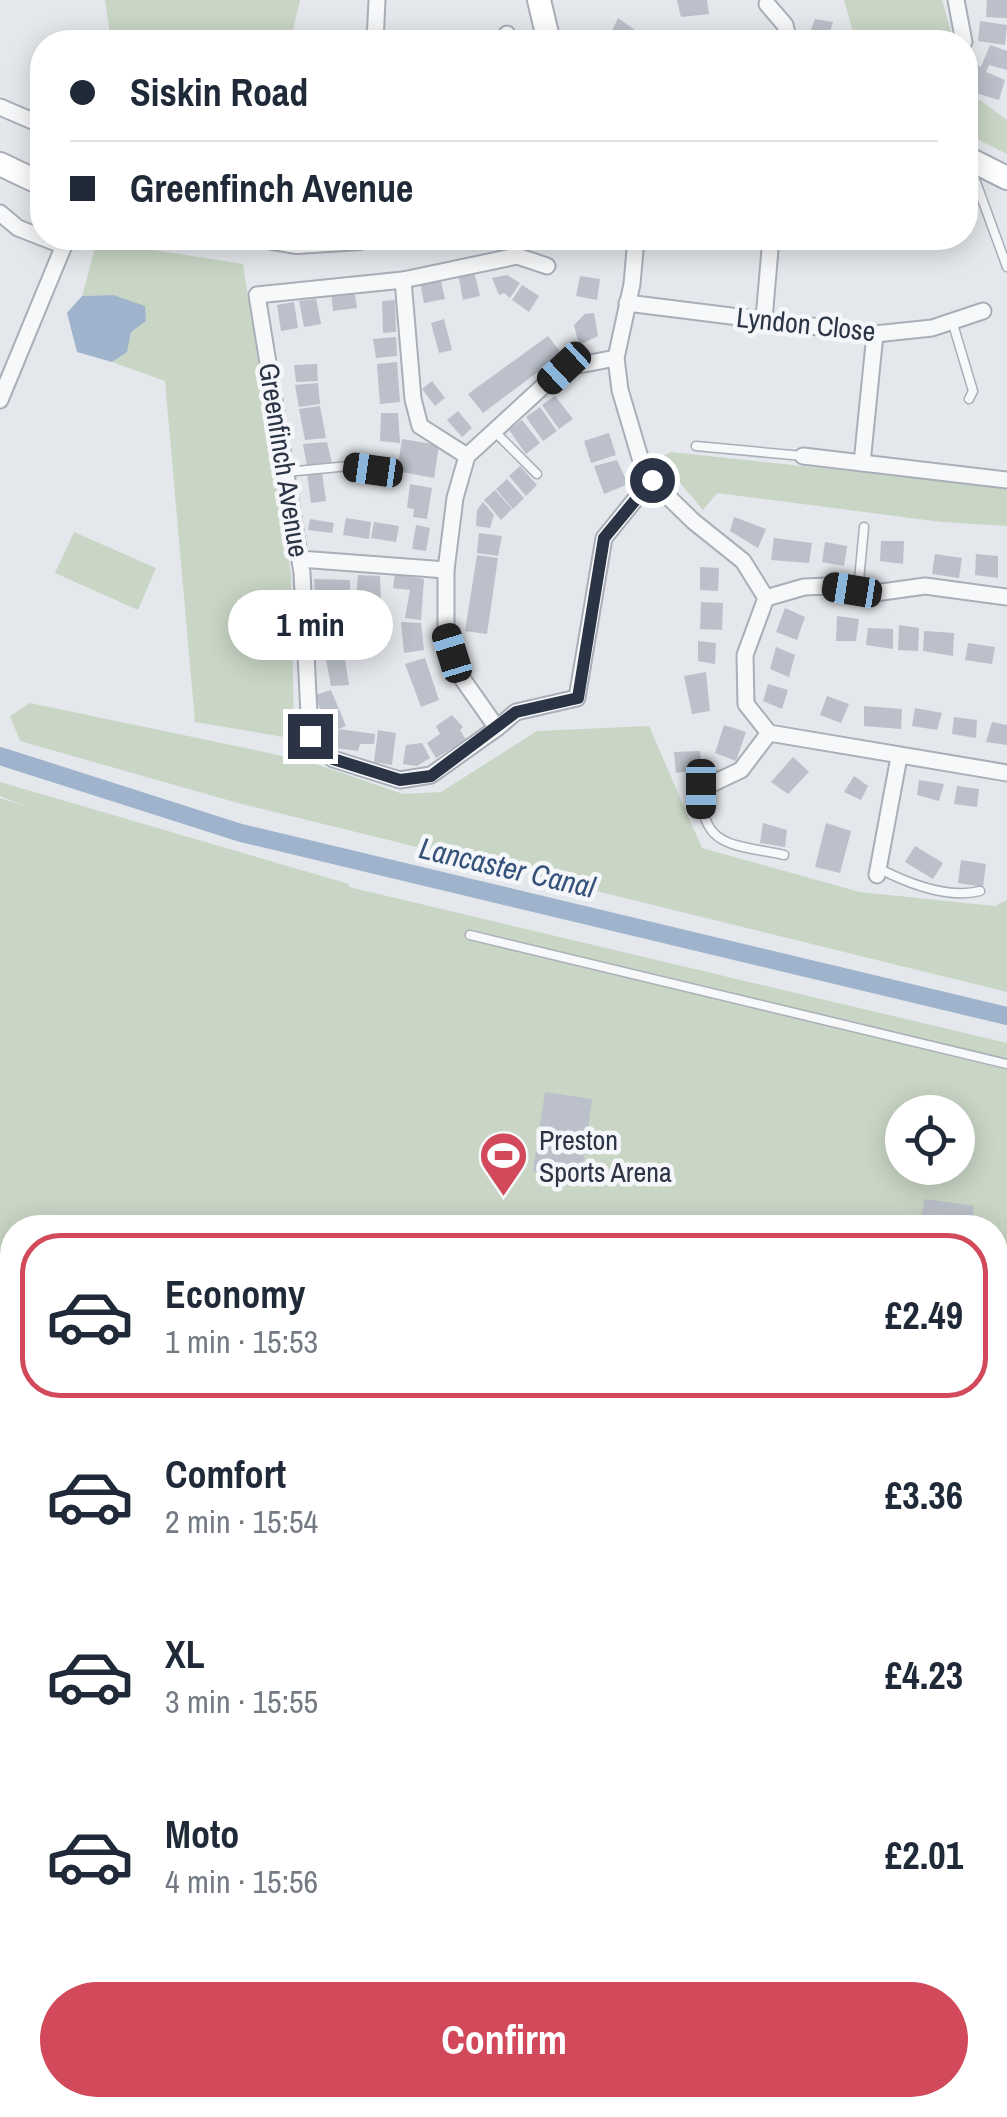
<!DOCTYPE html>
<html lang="en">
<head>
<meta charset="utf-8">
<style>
  body { margin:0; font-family:"Archivo Narrow",sans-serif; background:#f6f6f7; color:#1f2937; height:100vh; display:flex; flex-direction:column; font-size:38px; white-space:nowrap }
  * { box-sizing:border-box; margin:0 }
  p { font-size:32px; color:#747a83 }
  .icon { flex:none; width:55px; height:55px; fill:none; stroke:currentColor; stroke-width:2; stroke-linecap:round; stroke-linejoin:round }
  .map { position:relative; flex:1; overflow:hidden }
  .panel { position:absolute; left:0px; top:1215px; width:1008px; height:902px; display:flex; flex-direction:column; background:#fff; border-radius:40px 40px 0 0; box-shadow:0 5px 25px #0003 }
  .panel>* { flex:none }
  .guide { position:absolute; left:30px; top:30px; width:948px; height:220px; border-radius:40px; box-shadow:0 5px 25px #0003; display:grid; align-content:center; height:220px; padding:0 40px; background:#fff }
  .tools { position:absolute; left:885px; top:1095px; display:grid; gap:20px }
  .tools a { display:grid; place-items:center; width:90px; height:90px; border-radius:50%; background:#fff; box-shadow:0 5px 25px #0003; font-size:50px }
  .end { position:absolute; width:45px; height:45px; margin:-22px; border:12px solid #2b3445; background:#fff; box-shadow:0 0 0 5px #fff }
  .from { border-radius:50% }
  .bubble { position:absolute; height:70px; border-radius:35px; background:#fff; box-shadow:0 5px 25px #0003; font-size:32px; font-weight:800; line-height:70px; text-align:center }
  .car { position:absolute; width:30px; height:60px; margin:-30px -15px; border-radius:12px; box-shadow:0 0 8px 2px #0007; background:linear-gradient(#222 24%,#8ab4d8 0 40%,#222 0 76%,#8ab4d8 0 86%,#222 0) }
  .guide b { display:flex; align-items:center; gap:35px; height:95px; font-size:38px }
  .guide b+b { border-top:2px solid #e0e1e3 }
  .guide i { width:25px; height:25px; background:#1f2937 }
  ul { padding:18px 0 0; list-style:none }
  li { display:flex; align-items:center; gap:30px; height:165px; margin:0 20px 15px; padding:0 20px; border:5px solid transparent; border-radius:40px }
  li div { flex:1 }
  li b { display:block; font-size:38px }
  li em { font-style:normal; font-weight:800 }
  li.active { border-color:#d1495b }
  li>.icon { width:90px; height:90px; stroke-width:1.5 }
  .action { display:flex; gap:20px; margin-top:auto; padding:20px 40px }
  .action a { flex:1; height:115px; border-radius:60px; background:#d1495b; color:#fff; font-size:40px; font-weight:800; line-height:115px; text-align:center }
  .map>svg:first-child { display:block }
  .green { fill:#c9d6c5; fill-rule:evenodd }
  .water { fill:#9fb4cc }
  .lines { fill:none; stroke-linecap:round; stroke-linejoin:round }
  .canal { stroke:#9fb4cc; stroke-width:18 }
  .building { fill:#bbc0ca }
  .lane-casing { stroke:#a9aeb7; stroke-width:11 }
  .street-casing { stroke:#a9aeb7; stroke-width:19 }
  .secondary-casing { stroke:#a9aeb7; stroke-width:26 }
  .lane { stroke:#f7f8fa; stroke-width:8 }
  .street { stroke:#f7f8fa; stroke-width:15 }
  .secondary { stroke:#fff; stroke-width:22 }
  .rail-casing { stroke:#7d8696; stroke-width:9 }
  .rail { stroke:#f4f6f9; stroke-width:5; stroke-dasharray:15; stroke-linecap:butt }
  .route { stroke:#2b3445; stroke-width:12 }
  .labels { text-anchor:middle; stroke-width:9; stroke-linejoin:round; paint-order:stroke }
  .street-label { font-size:28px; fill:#2b3445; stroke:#f4f6f9 }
  .poi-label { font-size:28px; fill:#2b3445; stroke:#f4f6f9; text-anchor:start }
  .water-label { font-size:30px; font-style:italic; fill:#34527a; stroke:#f4f6f9 }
</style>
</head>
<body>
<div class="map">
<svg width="1007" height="2117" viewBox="0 0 1007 2117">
  <rect width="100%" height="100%" fill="#e4e7ec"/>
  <!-- green -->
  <g class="green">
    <path d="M105,0h195l-10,42h-179z"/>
    <path d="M844,0h98l12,42h-98z"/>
    <path d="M965,84l8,11 34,25v34l-42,-21z"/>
    <path d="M97,241l146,23 48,311 3,152 -10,10 -89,-15 -30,-341 -53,-19 15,-10 -14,-57 -31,1z"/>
    <path d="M671,452l336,36v38l-65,-4 -225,-29 -14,17 -44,-52z"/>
    <path d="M74,532l82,36 -18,42 -83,-37z"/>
    <path d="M30,703l277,58 96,33 38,-2 96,-61 112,-5 53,122 158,44 135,14 12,-6v92l-769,-189 -218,-62 -10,-25z"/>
    <path d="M0,782l349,102v3l658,156v576l-12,-3v-388h-983v214l-12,-2v-642l27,9 -27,-11zM902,1112h56v56h-56z"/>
    <path d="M1007,1913v110l-12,-16v-92z"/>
  </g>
  <!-- water -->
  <path class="water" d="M113,295l32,11 1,15 -15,11 -4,20 -15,10 -35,-10 -10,-39 15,-17z"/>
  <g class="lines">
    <!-- canal -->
    <path class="canal" d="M0,756l241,77 766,183"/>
  </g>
  <!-- building -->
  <g class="building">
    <path d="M677,0h30l2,14 -28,3z"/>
    <path d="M987,0h20v18l-21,-1z"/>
    <path d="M618,18l24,17 -3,7h-26l-5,-3z"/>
    <path d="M815,19l18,3 -6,20 -20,-1z"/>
    <path d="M980,21l27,4 -2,20 -27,-4z"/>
    <path d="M990,45l17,6v19l-18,-5 -3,7 19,8 -6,20 -34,-10 9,-27 7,4z"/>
    <path d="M474,271l6,25 -17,4 -5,-26z"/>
    <path d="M507,275l13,8 -10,15 -6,-5 -5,2 -7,-17z"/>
    <path d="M580,276l20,3 -3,21 -21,-4z"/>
    <path d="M440,277l5,22 -21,4 -4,-21z"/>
    <path d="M522,285l17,11 -10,16 -17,-12z"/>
    <path d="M354,289l3,19 -24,3 -2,-19z"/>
    <path d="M316,299l5,25 -17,3 -5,-26z"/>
    <path d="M395,300l1,32 -13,1 -1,-32z"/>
    <path d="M294,302l4,26 -17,3 -4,-26z"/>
    <path d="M594,313l4,23 -19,9 -5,-20 11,-11z"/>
    <path d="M444,319l8,31 -13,3 -8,-30z"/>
    <path d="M548,336l14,18 -79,59 -15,-19z"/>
    <path d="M396,337l1,19 -21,2 -3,-19z"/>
    <path d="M397,362l3,40 -20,2 -3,-40z"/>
    <path d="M317,364l1,17 -22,1 -2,-17z"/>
    <path d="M432,381l13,17 -10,8 -13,-17z"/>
    <path d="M318,383l2,21 -21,3 -4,-22z"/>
    <path d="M555,396l18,23 -14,10 -17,-24z"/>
    <path d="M320,406l6,32 -21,2 -6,-31z"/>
    <path d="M540,407l17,24 -14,10 -17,-24z"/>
    <path d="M458,411l14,17 -10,9 -15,-17z"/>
    <path d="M381,413h17l2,30 -20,-2z"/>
    <path d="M522,420l18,23 -14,11 -17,-24z"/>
    <path d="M609,433l7,22 -25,8 -7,-22z"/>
    <path d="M402,439l37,6 -5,33 -37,-7z"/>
    <path d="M327,442l5,21 -25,3 -4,-22z"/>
    <path d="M617,460l11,24 -24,10 -10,-28z"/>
    <path d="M520,466l17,19 -11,11 -17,-20z"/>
    <path d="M322,472l4,29 -15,2 -4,-30z"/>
    <path d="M507,479l17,19 -11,11 -17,-20z"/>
    <path d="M410,484l22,4 -5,31 -14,-2 1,-8 -7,-1z"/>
    <path d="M495,490l17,19 -11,11 -17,-20z"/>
    <path d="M483,502l11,13 -4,13 -14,-2 1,-16z"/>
    <path d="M734,517l32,12 -8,19 -28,-17z"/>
    <path d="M346,518l25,4 -2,17 -26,-4z"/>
    <path d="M310,519l24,4 -2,10 -24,-3z"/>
    <path d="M374,522l25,4 -3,16 -25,-4z"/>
    <path d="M416,525l14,3 -4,23 -14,-2z"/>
    <path d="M479,533l23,3 -4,20 -21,-3z"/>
    <path d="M774,538l38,5 -3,20 -38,-3z"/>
    <path d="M881,541h23l-1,23 -23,-3z"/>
    <path d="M825,542l22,4 -3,20 -22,-4z"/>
    <path d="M935,554l27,4 -3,20 -27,-4z"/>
    <path d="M976,554l22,2v22l-23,-3z"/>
    <path d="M477,555l21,3 -11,76 -22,-3z"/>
    <path d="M700,567l19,1 -1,23 -18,-1z"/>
    <path d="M395,574l29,5 -3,41 -16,-2 5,-28 -17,-2z"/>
    <path d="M358,575l22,1 1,26 -25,-3z"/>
    <path d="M314,579l36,1v17h-15v9l-19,1z"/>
    <path d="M701,602l22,1 -1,27 -22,-1z"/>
    <path d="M785,608l20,9 -8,23 -21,-8z"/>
    <path d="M323,614h15l11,71 -18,1 -9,-47z"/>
    <path d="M837,616l22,3 -3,22h-20z"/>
    <path d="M401,622l20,1 3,27 -20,3z"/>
    <path d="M899,625l20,3 -1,23 -20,-1z"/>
    <path d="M868,628l25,1v20l-27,-4z"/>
    <path d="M924,631l30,2 -1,23 -30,-5z"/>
    <path d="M698,641l18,2 -1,21 -17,-3z"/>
    <path d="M968,643l27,4 -3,17 -27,-4z"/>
    <path d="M776,647l19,8 -6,22 -19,-8z"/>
    <path d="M425,658l14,42 -18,7 -16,-43z"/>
    <path d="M706,672l4,39 -18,3 -8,-38z"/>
    <path d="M768,684l20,6 -6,19 -19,-8z"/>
    <path d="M331,690l15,36 -7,3 36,5 -1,10h-14l-2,7 -23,-3 4,-19 -11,4 -13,-38z"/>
    <path d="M827,696l22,8 -8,19 -21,-8z"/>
    <path d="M864,706l38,3 -1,20 -37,-3z"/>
    <path d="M915,708l27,5 -5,17 -25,-4z"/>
    <path d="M452,715l11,12 -3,3 6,10 -30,18 -9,-15 13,-9 -4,-8z"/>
    <path d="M954,717l23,3 -1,18 -24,-4z"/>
    <path d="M992,722l15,3v20l-21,-3z"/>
    <path d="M724,725l22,7 -10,29 -21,-8z"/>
    <path d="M378,730l18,3 -4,32 -18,-3z"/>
    <path d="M422,743l8,15 -13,8 -14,-2 3,-19z"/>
    <path d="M700,751l2,18 -26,4 -2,-21z"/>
    <path d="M793,757l16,15 -21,22 -17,-12z"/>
    <path d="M854,776l14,10 -7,14 -17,-8z"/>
    <path d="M919,780l25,4 -5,17 -22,-6z"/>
    <path d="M957,786l22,3 -2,18 -23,-3z"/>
    <path d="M763,823l24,7 -2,17 -25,-4z"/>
    <path d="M826,823l25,8 -11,42 -25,-6z"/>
    <path d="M915,846l28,17 -10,16 -28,-17z"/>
    <path d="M961,860l25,4 -3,23 -25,-4z"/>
    <path d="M545,1092l47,7 -11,80 -48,-8z"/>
    <path d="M924,1199l50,7 -3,22h-51z"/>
    <path d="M12,1607v35l-2,5 -10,-5v-10z"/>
    <path d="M1007,1731v19l-12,3v-20z"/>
    <path d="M4,1755l8,7v27l-12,-11v-17z"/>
    <path d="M1007,1756v22l-11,1 -1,-21z"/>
    <path d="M1007,1851v22l-8,2 -4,-21z"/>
    <path d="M806,2105h20l1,12h-22z"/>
  </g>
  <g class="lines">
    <defs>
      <g id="lane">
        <path d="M970,166l37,101"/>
        <path d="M952,321l21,70 -4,8"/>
        <path d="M495,432l42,42"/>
        <path d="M696,446l107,10"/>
        <path d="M286,472l63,-6 24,3"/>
        <path d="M858,591l6,-64"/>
        <path d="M701,789c0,60 33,55 83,66"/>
        <path d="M878,868c29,15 70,31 102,23"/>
        <path d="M470,935l537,129"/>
      </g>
      <g id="street">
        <path d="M956,0l8,42"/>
        <path d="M767,4l18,21 4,17"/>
        <path d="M507,34l3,8"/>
        <path d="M375,42l2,-42"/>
        <path d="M0,107l42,18"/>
        <path d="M0,213l18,15 46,18"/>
        <path d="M636,238l-4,46 -16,74 4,32 21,71 10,19 42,41 50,40 23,37 -21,57 1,49 23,29 238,40"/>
        <path d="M403,280l10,119 7,27 47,30"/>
        <path d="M627,303l248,31 57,-6 51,-17"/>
        <path d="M764,319l7,-81"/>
        <path d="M616,358l-53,10 -96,88 -12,42 -9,72v62l13,42 38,54 19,-16 61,-14 27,-160 47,-58"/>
        <path d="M0,400l67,-162"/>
        <path d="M803,456l204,24"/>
        <path d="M862,463l13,-129"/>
        <path d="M300,559l146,11"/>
        <path d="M766,598l38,-11 24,-1 47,7 50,-7 82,11"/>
        <path d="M497,728l-66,47 -31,5 -67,-21 -23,-24 -8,-162 -45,-278 146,-15 114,-24 30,10"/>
        <path d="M701,789l40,-19 28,-37"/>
        <path d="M877,875l22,-118"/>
        <path d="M995,1898h12"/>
        <path d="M0,1964l12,-16"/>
        <path d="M995,2024l12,9"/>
        <path d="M995,2080l12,-16"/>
        <path d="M0,2099l12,-6"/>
        <path d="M58,2105l5,12"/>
        <path d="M494,2105l11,12"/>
        <path d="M380,2117l1,-12"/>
        <path d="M907,2117l4,-12"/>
      </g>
      <g id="secondary">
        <path d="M539,0l10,42"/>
        <path d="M965,157l42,21"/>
        <path d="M0,164l42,20"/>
        <path d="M272,238l24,4 64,-4"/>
      </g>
    </defs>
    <!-- lane casing -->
    <use href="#lane" class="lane-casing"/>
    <!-- street casing -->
    <use href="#street" class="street-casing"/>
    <!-- secondary casing -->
    <use href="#secondary" class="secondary-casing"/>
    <!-- lane -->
    <use href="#lane" class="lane"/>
    <!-- street -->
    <use href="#street" class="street"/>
    <!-- secondary -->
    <use href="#secondary" class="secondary"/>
    <defs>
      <g id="rail">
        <path d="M0,1506l12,2"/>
        <path d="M995,1643l12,2"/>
      </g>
    </defs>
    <!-- rail casing -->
    <use href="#rail" class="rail-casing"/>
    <!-- rail -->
    <use href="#rail" class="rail"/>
  </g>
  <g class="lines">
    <!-- route -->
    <path class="route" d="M310,736l23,23 67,21 31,-4 85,-64 62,-14 26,-160 48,-58"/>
  </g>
  <!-- icons -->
  <defs>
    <symbol id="stadium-pin" viewBox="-11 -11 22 30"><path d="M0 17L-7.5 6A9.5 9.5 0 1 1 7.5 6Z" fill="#d1495b" stroke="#f4f6f9"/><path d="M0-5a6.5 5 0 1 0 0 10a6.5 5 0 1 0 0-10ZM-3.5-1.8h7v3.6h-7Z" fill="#fff"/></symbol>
  </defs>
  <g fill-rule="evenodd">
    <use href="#stadium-pin" x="476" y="1128" width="55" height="75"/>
  </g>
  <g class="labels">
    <!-- street labels -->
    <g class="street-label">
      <text transform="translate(806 324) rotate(6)" y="10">Lyndon Close</text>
      <text transform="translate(284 460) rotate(81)" y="10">Greenfinch Avenue</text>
    </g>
    <!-- poi labels -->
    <g class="poi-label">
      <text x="539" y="1150">Preston<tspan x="539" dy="32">Sports Arena</tspan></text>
    </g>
    <!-- water labels -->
    <g class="water-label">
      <text transform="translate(507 868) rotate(13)" y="10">Lancaster Canal</text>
    </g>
  </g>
</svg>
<div class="tools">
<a><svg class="icon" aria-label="locate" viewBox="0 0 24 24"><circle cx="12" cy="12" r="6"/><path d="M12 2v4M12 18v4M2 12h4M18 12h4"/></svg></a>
</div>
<i class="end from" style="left:652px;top:480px"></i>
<i class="end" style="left:310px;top:736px"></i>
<div class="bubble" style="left:228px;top:590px;width:165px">1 min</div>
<i class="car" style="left:564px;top:368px;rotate:227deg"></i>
<i class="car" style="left:373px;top:470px;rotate:278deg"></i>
<i class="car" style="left:852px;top:590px;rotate:279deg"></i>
<i class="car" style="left:452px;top:653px;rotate:343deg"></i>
<i class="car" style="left:701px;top:789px;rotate:180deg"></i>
<div class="guide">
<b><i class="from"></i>Siskin Road</b>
<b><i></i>Greenfinch Avenue</b>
</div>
<section class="panel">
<ul>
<li class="active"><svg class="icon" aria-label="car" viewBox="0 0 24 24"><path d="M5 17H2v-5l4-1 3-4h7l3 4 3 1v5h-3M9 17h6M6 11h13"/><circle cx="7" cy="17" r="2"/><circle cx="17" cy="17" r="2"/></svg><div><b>Economy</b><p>1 min · 15:53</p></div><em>£2.49</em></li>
<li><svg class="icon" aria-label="car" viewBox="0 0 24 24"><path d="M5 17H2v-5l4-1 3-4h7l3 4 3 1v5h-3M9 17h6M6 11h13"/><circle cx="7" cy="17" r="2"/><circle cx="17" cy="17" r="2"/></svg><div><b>Comfort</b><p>2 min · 15:54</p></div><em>£3.36</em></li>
<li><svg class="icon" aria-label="car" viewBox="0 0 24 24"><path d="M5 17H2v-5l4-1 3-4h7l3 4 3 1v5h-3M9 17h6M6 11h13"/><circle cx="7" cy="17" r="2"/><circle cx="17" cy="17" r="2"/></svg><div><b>XL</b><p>3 min · 15:55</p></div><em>£4.23</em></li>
<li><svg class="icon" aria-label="car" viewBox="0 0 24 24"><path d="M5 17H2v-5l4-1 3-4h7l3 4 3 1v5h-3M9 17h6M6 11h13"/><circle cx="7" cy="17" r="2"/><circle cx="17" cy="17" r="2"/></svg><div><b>Moto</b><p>4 min · 15:56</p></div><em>£2.01</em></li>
</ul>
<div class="action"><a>Confirm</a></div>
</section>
</div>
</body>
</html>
